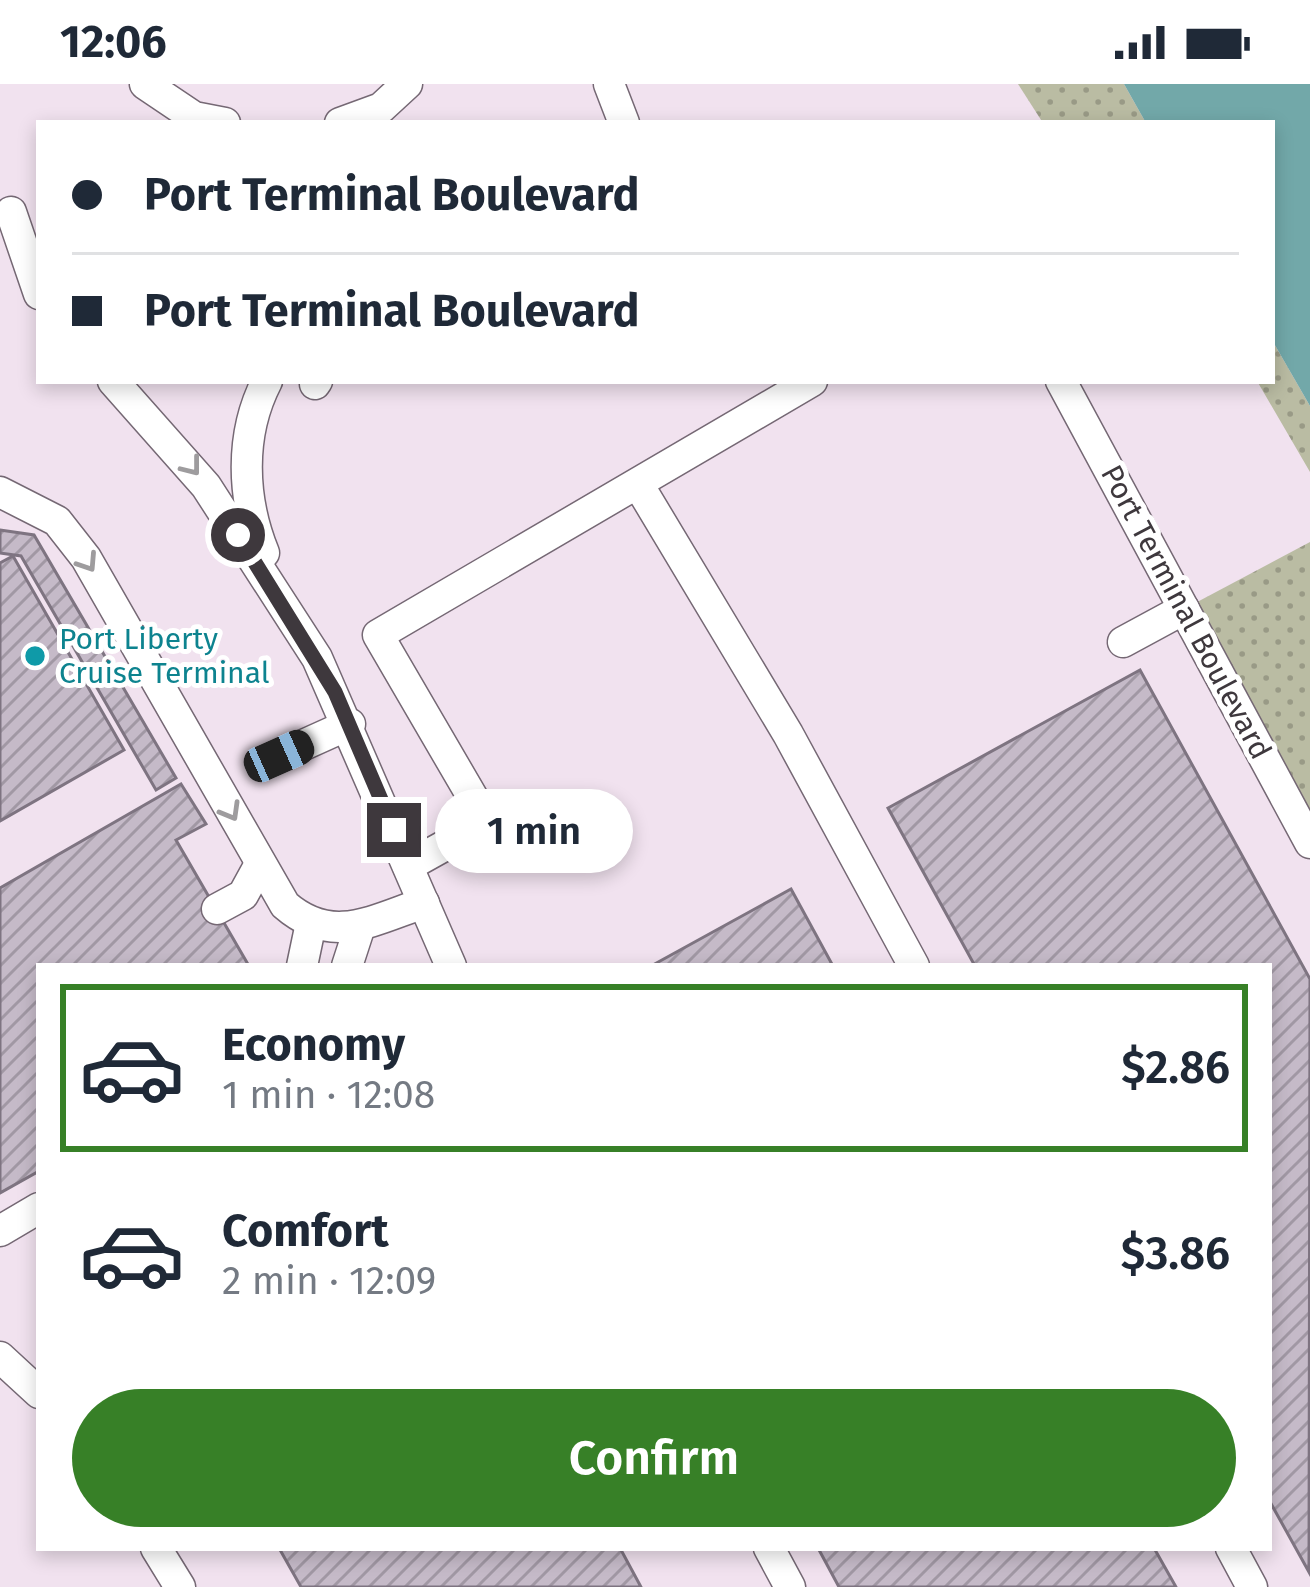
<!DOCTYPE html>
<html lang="en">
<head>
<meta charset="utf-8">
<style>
  body { margin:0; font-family:"Fira Sans",sans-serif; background:#f6f6f7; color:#1f2937; height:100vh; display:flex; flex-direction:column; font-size:45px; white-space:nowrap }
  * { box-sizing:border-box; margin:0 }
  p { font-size:39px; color:#747a83 }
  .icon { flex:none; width:66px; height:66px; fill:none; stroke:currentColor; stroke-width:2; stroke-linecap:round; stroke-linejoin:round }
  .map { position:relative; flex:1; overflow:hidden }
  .drawer { position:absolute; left:36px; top:879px; width:1236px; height:588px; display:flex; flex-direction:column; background:#fff; border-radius:0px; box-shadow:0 6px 18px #0003 }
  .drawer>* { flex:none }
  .banner { position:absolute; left:36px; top:36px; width:1239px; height:264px; border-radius:0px; box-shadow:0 6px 18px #0003; display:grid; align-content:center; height:264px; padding:0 36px; background:#fff }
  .end { position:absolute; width:54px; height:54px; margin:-27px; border:15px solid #3e383d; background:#fff; box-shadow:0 0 0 6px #fff }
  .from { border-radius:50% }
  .bubble { position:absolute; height:84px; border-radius:42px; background:#fff; box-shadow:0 6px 18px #0003; font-size:39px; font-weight:600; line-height:84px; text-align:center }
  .car { position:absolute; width:36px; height:72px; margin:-36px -18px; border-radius:15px; box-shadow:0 0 9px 3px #0007; background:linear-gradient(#222 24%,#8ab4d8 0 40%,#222 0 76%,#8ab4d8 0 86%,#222 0) }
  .banner b { display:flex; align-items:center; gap:42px; height:114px; font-size:45px }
  .banner b+b { border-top:3px solid #e0e1e3 }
  .banner i { width:30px; height:30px; background:#1f2937 }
  ul { padding:21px 0 0; list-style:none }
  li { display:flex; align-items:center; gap:36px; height:168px; margin:0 24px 18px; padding:0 12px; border:6px solid transparent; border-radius:0px }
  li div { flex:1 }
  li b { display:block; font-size:45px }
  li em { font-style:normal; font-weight:600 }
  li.on { border-color:#378027 }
  li>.icon { width:108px; height:108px; stroke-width:1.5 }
  .button { display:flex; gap:24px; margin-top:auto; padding:24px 36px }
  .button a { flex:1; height:138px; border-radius:72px; background:#378027; color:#fff; font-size:48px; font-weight:600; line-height:138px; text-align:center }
  .status { display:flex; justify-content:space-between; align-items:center; height:84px; padding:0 60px; background:#fff; direction:ltr }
  .status svg { height:33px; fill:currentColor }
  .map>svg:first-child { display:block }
  .grass { fill:url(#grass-dots) }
  .water { fill:#72a8a9 }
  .building { fill:url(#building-hatch); stroke:#7e7481; stroke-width:3 }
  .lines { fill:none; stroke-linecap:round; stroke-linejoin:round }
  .minor-casing { stroke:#756874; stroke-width:33 }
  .minor { stroke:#fff; stroke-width:30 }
  .oneway { stroke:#9e9c9e }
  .route { stroke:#3e383d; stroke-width:15 }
  .culture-dot { fill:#0f9aa8; stroke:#fff; stroke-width:4.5 }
  .labels { text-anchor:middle; stroke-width:10; stroke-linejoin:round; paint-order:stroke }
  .street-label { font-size:30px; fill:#3e383d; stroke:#fff }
  .culture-label { font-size:30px; fill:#0d838f; stroke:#fff; text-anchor:start }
</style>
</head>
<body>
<div class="status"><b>12:06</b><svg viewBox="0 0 49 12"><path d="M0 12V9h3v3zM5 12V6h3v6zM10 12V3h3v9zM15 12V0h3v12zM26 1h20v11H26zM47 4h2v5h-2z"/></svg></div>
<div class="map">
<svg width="1310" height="1503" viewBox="0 0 1310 1503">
  <defs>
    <pattern id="grass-dots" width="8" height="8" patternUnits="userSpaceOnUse" patternTransform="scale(3)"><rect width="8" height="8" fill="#babca3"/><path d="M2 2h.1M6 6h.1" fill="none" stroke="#999a86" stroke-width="1.8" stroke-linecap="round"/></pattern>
    <pattern id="building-hatch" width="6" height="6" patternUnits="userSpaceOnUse" patternTransform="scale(3)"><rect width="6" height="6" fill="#c5bac8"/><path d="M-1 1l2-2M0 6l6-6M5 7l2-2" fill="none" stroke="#a198a4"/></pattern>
  </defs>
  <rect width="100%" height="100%" fill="#f1e2ef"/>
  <!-- grass -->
  <g class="grass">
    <path d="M1018,0h106l22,39h-103z"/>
    <path d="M1272,256l38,66v66l-53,-91h15z"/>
    <path d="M1310,458v301l-126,-234z"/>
  </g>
  <!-- water -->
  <path class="water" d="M1124,0h186v322l-38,-66v-217h-126z"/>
  <!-- building -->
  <g class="building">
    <path d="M0,446l34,5 142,243 -20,12 -135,-234 -21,-3z"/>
    <path d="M13,472l111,194 -124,71v-258z"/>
    <path d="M1140,586l170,309 -1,593 -40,-72v-534h-294l-87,-158z"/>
    <path d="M181,700l25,40 -30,16 73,126h-210v205l-39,22v-305z"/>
    <path d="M791,805l42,77h-182z"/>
    <path d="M279,1464h341l21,39h-340z"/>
    <path d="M818,1464h336l22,39h-337z"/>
  </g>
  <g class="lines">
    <defs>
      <g id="minor">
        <path d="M145,0l49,33 31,6"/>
        <path d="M609,0l15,39"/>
        <path d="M340,39l41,-15 26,-24"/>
        <path d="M11,128l28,82"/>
        <path d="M113,297l93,105 111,172 134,308"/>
        <path d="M1061,297l249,462"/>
        <path d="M315,300l2,-3"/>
        <path d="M638,400l150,250 126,232"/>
        <path d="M0,408l57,29 29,37 199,347c47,41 88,15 139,-2"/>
        <path d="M264,469c-22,-54 -25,-118 3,-172"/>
        <path d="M1123,558l61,-33"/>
        <path d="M279,672l71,-32"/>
        <path d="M408,782l79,-44 -109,-187 434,-254"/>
        <path d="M217,825l26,-14 17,-31"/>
        <path d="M302,882l9,-43"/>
        <path d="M347,882l13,-40"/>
        <path d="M0,1147l39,-23"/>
        <path d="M0,1273l39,36"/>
        <path d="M156,1464l24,39"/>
        <path d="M769,1464l21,39"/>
        <path d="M1231,1464l21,39"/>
      </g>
    </defs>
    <!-- minor casing -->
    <use href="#minor" class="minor-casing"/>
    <!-- minor -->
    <use href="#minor" class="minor"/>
  </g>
  <!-- one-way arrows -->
  <defs><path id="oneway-chevron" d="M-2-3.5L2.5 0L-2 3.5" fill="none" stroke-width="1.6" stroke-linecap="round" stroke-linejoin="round" transform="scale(3)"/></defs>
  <g class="oneway">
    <use href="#oneway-chevron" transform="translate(192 383) rotate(52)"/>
    <use href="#oneway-chevron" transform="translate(88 479) rotate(57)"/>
    <use href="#oneway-chevron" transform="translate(231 728) rotate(60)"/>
  </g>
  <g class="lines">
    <!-- route -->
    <path class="route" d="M238,451l97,157 59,138"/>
  </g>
  <!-- markers -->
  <circle class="culture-dot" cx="35" cy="572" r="12"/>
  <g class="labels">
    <!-- street labels -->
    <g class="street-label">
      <text transform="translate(1186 528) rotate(62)" y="10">Port Terminal Boulevard</text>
    </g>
    <!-- culture labels -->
    <g class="culture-label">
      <text x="59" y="565">Port Liberty<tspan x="59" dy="34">Cruise Terminal</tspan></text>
    </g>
  </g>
</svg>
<i class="end from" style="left:238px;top:451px"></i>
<i class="end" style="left:394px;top:746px"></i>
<div class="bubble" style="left:435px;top:705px;width:198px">1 min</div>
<i class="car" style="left:279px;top:672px;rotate:66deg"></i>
<div class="banner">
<b><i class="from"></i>Port Terminal Boulevard</b>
<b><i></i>Port Terminal Boulevard</b>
</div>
<section class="drawer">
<ul>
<li class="on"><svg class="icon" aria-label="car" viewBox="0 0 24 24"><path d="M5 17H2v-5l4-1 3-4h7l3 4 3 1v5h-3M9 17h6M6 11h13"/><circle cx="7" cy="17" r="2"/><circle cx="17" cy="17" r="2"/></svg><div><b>Economy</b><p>1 min · 12:08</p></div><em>$2.86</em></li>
<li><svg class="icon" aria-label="car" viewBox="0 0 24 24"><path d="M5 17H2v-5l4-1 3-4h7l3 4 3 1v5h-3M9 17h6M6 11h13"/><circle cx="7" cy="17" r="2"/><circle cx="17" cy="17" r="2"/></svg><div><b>Comfort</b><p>2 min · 12:09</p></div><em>$3.86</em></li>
</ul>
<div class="button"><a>Confirm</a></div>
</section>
</div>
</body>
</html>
